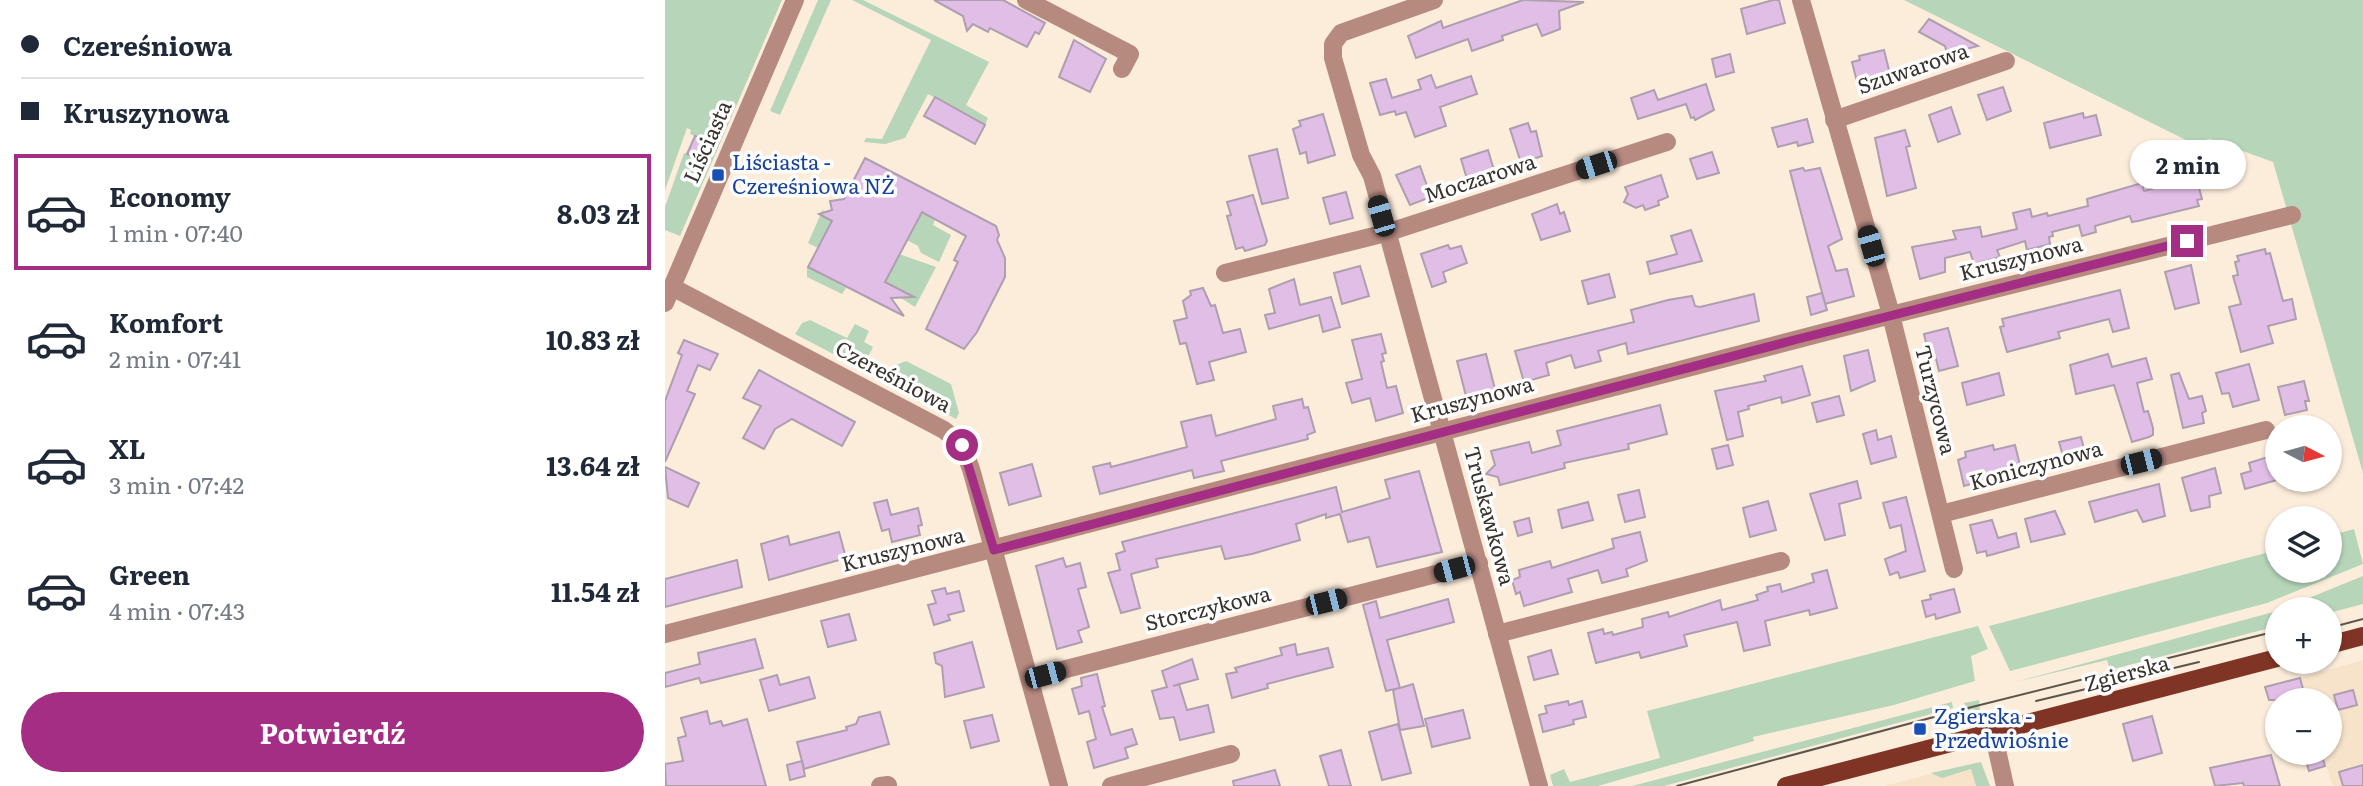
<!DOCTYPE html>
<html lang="pl">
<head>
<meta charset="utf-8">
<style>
  body { margin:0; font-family:Literata,serif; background:#f6f6f7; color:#1f2937; height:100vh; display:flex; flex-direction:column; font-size:26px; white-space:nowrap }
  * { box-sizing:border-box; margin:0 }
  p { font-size:23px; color:#747a83 }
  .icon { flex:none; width:38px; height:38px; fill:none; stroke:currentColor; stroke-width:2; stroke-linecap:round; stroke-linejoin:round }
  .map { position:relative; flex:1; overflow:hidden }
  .panel { display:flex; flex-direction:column; background:#fff; width:665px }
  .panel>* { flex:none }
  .hud { display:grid; align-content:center; height:154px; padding:0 21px; background:#fff }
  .needle { width:46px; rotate:96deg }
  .tools { position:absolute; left:1600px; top:415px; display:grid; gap:14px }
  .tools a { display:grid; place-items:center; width:77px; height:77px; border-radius:50%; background:#fff; box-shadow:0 2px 5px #0004; font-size:35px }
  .end { position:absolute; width:32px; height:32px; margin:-16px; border:9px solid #a52e85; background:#fff; box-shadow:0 0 0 4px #fff }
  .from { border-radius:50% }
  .bubble { position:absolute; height:49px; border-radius:24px; background:#fff; box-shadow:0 2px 5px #0004; font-size:23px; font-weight:700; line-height:49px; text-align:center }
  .car { position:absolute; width:21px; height:42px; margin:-21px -10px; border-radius:9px; box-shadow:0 0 5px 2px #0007; background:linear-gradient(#222 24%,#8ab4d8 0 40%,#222 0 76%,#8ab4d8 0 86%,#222 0) }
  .hud b { display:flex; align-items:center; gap:24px; height:66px; font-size:26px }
  .hud b+b { border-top:2px solid #e0e1e3 }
  .hud i { width:18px; height:18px; background:#1f2937 }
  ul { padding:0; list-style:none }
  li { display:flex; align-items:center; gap:21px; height:116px; margin:0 14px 10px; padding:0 7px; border:4px solid transparent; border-radius:0px }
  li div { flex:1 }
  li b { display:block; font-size:26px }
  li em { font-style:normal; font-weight:700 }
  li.active { border-color:#a52e85 }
  li>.icon { width:63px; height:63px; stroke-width:1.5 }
  .action { display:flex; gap:14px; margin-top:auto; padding:14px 21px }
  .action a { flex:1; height:80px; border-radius:42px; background:#a52e85; color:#fff; font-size:28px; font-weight:700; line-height:80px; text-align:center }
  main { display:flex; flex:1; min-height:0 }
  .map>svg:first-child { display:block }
  .built { fill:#f7e3ca }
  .green { fill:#b6d5b9 }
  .building { fill:#e1bee6; stroke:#ae9fb0; stroke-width:2 }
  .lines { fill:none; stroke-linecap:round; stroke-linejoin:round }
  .minor { stroke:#b78a80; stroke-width:18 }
  .major { stroke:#803425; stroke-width:18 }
  .tram { stroke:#5c554c; stroke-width:2 }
  .route { stroke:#a52e85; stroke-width:9 }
  .transit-dot { fill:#1a4fb4; stroke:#fdfdfd; stroke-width:2.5 }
  .labels { text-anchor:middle; stroke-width:7; stroke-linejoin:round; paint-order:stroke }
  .street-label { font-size:21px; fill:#38332c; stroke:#fdfdfd }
  .transit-label { font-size:21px; fill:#164399; stroke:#fdfdfd; text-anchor:start }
</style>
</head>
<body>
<main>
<section class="panel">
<div class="hud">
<b><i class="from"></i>Czereśniowa</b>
<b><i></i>Kruszynowa</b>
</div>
<ul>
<li class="active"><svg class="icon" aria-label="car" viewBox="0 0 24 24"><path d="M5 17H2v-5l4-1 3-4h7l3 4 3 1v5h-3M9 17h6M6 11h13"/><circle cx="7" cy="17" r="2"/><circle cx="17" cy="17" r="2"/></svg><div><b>Economy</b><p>1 min · 07:40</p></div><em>8.03 zł</em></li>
<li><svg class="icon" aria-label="car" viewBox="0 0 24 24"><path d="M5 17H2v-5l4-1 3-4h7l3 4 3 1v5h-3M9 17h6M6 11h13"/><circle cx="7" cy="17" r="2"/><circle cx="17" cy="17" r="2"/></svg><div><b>Komfort</b><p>2 min · 07:41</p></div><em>10.83 zł</em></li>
<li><svg class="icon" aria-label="car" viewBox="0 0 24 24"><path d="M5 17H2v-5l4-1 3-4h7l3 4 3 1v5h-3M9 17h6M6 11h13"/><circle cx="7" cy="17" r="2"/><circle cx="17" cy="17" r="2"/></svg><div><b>XL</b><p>3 min · 07:42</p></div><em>13.64 zł</em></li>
<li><svg class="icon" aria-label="car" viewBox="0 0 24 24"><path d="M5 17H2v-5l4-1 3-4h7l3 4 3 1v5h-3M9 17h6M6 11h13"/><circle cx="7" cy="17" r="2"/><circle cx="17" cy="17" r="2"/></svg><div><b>Green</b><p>4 min · 07:43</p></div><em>11.54 zł</em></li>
</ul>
<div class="action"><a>Potwierdź</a></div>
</section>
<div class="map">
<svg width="1698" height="786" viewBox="0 0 1698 786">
  <rect width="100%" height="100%" fill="#fceddb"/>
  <!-- built -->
  <g class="built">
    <path d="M1698,660v126h-30l-11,-33 7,-1v-52h-22l-7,-22z"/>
    <path d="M1313,762l7,24h-101z"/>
  </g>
  <!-- green -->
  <g class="green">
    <path d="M0,0h117l-102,236 -15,-6v-23l19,-54 19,8 8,-18 -21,-9 1,-4 -4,-2 -22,62z"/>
    <path d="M153,0h13l-51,115 -10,-4z"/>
    <path d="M187,0h11l126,62 -23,43 22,13 -3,7 -57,-31 -23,44 -20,6 -21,-2 2,-4 16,1 49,-99z"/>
    <path d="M1239,0h459v473l-90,-311 -63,-23 -18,4z"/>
    <path d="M158,209l2,8 7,4 31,50 -55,-28z"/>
    <path d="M257,212l13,7 -2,6 18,10 -12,27 -18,-9 -3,-7 -11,-6z"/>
    <path d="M234,254l37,13 -21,40 -14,-9 -2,-9 -14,-7z"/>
    <path d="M142,267l39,21 -4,6 -35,-17z"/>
    <path d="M145,320l37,18 8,-14 14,7 -5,11 9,5 -11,22 -67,-35 7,-11z"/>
    <path d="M241,361l45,23 8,29 -3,6 -78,-42 3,-6z"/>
    <path d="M1689,529l9,35 -96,39 -257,68 -21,-45 288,-76v20h52v-34z"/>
    <path d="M1698,576v28l-34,9v-4h-47z"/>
    <path d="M1612,611v15l-167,44 -3,-10 -92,22z"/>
    <path d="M1313,626l10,23 -17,7 4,25 -81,24 -141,32 1,4 -156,45h-45l-3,-11 14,-6 6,13 90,-24 -13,-47z"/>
    <path d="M1314,700l2,21 -12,6 -5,-24z"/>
    <path d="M1287,702l1,6 -289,78h-32z"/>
    <path d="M1316,762l9,24h-14l-5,-17 -29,9 -11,-5z"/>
  </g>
  <!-- building -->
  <g class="building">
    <path d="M269,0h69l42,23 -6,11 -4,-2 -8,15 -37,-19 -2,4 -15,-8 -6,7 -4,-15z"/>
    <path d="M858,0l61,2 -25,9 1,18 -18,7 -5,-12 -35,12 1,4 -31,11 -4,-12 -52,19 -8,-22 33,-15 2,7z"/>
    <path d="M1108,0h6l6,23 -38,11 -6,-25z"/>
    <path d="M1264,19l49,27 -31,8 -2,-8 -26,-14z"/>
    <path d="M409,40l32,19 -16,33 -31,-15z"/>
    <path d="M1219,50l7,28 -33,8 -6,-24 8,-2 -1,-4z"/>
    <path d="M1065,54l4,18 -18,5 -4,-18z"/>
    <path d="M766,75l5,13 35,-12 6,18 -37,13 6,19 -31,11 -9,-25 -10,3 -1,-4 -15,4 -10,-32 16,-4 6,19 29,-9 -3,-9z"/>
    <path d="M1041,84l8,26 -19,10 -1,-3 -3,1 -5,-14 -48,15 -7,-21 23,-8 4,10z"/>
    <path d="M1338,87l8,24 -24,9 -9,-25z"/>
    <path d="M270,97l50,28 -10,19 -51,-28z"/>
    <path d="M1286,107l9,27 -22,8 -9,-27z"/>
    <path d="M1418,113l1,5 12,-3 5,20 -51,13 -6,-25z"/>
    <path d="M658,114l12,41 -27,8 -2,-11 -6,2 -7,-25 8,-3 -2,-5z"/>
    <path d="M1142,119l6,23 -15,4 -1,-4 -19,5 -6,-19z"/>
    <path d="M863,123l3,9 5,-1 6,25 -21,7 -11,-34z"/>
    <path d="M1240,130l5,16 -4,1 10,41 -29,8 -12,-58z"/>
    <path d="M30,136l16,7 -8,18 -16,-7z"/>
    <path d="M612,149l11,49 -26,6 -13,-48z"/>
    <path d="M823,150l6,20 -27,9 -6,-20z"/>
    <path d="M1047,152l7,21 -22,6 -7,-20z"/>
    <path d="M200,158l131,68 3,9 -2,5 8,18v19l-28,55 -13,17 -38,-20 32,-67 -4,-2 12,-24 -44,-24 -37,70 29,15 -23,1 13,18 -96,-49 24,-46 -13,-7 13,-4 -2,-9 14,-2z"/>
    <path d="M755,166l11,31 -21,8 -14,-30z"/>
    <path d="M1138,168l2,3 15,-3 22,71 -14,7 8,25 11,-2 7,27 -29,8 -35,-133z"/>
    <path d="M996,175l7,22 -10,4 1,4 -14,5 -2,-5 -7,3 -12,-6 4,-8 -3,-7z"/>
    <path d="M1531,177l6,22 -5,1 2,6 -61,15 -6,1 -2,-6 -35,10 1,6 -14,4 -3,-11 -27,7 1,4 -4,1 1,7 -23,6 -2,-9 -28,9 3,7 -26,7 -4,-12 -25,6v14l-25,7 -8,-32 44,-8 -3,-8 27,-4 2,10 35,-8 -4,-16 17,-4 2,8 15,-4 1,3 40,-10 -1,-7 55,-16 2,8z"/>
    <path d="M681,192l7,26 -23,6 -7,-26z"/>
    <path d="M588,195l14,46 -2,4 -20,6 -2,-4 -7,2 -9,-33 4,-1 -4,-13z"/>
    <path d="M892,204l3,10 4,-2 6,19 -29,9 -9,-26z"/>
    <path d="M1026,230l11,31 -52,13 -3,-12 30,-8 -6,-18z"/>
    <path d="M783,245l2,4 11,-3 6,17 -24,9 3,10 -14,5 -11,-33z"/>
    <path d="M1600,249l1,5 4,-1 13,48 9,-2 4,20 -28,7 5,17 -32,9 -12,-45 12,-3 -8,-28 5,-1 -3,-13 4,-1 -2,-5z"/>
    <path d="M1526,265l8,38 -24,6 -10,-37z"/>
    <path d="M695,266l9,30 -27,8 -8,-31z"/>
    <path d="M944,274l6,23 -27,7 -6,-23z"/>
    <path d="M629,279l6,26 31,-8 9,30 -17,5 -4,-17 -50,14 -4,-14 10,-2 -6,-24z"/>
    <path d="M538,288l8,18 4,-1 8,28 17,-4 6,23 -37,10 5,18 -17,4 -11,-41 -6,1 -6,-23 13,-3 -4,-17 8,-6 -1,-4z"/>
    <path d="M1455,290l9,38 -16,4 -4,-13 -51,13 2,6 -53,14 -7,-25 4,-1 -2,-7z"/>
    <path d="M1157,293l5,17 -16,5 -4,-18z"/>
    <path d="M1089,294l5,27 -131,33 -2,-11 -28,8 3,10 -26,7 -4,-13 -25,8 3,12 -25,7 -9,-31 119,-29 -3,-12 37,-10 24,-4 3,10 5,1z"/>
    <path d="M1283,328l10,38 -19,5 -3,-12 -6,1 -6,-26z"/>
    <path d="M716,334l5,19 -4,1 2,7 -3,1 6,26 9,-2 7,27 -27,8 -6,-23 -18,5 -6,-20 16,-4 -10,-39z"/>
    <path d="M19,340l34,14 -8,16 -12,-5 -11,26 8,3 -30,68v-61l17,-46 -4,-2z"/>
    <path d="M1203,350l7,31 -24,10 -7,-35z"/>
    <path d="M821,354l9,35 -29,7 -9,-35z"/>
    <path d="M1443,354l4,13 34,-9 6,21 -15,4 7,29 4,-1 5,17v7l-4,2 -17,5 -18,-57 -38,9 -6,-29z"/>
    <path d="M1584,364l10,36 -26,7 -4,-14 -7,1 -6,-21z"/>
    <path d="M1137,366l8,29 -28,8 -1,-6 -33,9 1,3 -11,3 5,24 -16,4 -12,-49 51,-10 -2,-5z"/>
    <path d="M94,370l96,52 -13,24 -50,-27 -17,10 -11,20 -21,-11 18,-32 -18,-8z"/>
    <path d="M1334,373l5,22 -37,10 -5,-22z"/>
    <path d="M1514,373l10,26 13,-3 4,15 -4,2 2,10 -21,5 -12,-53z"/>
    <path d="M1639,381l5,20h-4l2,9 -22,5 -7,-28z"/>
    <path d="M1174,396l5,19 -27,7 -5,-19z"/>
    <path d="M637,399l2,9 4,-1 7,25 -8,3 1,4 -87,22 3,10 -30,7 -2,-8 -92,24 -7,-27 17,-4 1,4 76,-20 -6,-25 30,-7 5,21 60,-17 -3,-13z"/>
    <path d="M995,405l7,29 -39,10 1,5 -65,14 1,5 -65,17 -2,-8 -12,-3 9,-9 -4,-14 38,-9 3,11 29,-8 -4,-14z"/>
    <path d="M1211,430l2,10 13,-4 5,21 -25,7 -8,-30z"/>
    <path d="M1416,437l5,20 -21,6 -6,-21z"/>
    <path d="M1063,445l5,20 -16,4 -5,-20z"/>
    <path d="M1328,445l1,5 21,-5 6,24 -57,17 -6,-26 8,-3 -1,-5z"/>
    <path d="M1606,456l6,24 -32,9 -4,-15 10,-3 -2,-8z"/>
    <path d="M367,464l9,32 -32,9 -9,-32z"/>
    <path d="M0,467l34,16 -11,24 -20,-9z"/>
    <path d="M1550,468l6,25 -12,3 1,11 -19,4 -9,-33z"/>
    <path d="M754,471l23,81 -65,15 -8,-30 -21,5 -8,-28 -14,4v-4l-30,10 4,16 -48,14 -27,5 -4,-13 -65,13 2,8 -27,7 9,34 -19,5 -13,-40 12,-3 -4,-16 9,-3 -3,-9 214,-55 6,25 48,-14 -5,-18z"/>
    <path d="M1192,481l4,17 -22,6 6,31 -20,5 -15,-46z"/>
    <path d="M1494,484l6,32 -22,6 -6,-12 -42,12 -6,-20z"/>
    <path d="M974,490l6,27 -20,5 -7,-27z"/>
    <path d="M1241,497l19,74 -25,7 -2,-6 -8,3 -5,-16 21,-8 -5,-26 -11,3 -7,-25z"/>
    <path d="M222,500l4,15 27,-7 4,17 -4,1 2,9 -28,7 -3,-13 -7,2 -8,-28z"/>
    <path d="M1103,501l8,29 -26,7 -7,-29z"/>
    <path d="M923,502l5,18 -31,8 -4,-18z"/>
    <path d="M1390,511l10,23 -34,8 -6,-23z"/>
    <path d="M864,518l3,14 -14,4 -4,-14z"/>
    <path d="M1327,520l6,18 18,-5 3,14 -32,9 -1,-5 -9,2 -7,-28z"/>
    <path d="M174,532l7,26 -77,22 -8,-36 27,-8 2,9z"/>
    <path d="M975,532l7,29 -21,8 2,7 -26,7 -4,-13 -30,9 4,13 -48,14 -4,-14 -4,2 -4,-14 8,-3 -1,-7 31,-9 2,7 62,-20 -2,-9z"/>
    <path d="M398,558l3,9 14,-4 6,24 -8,2 11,38 -11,4 4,11 -25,7 -21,-83z"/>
    <path d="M72,560l5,27 -77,20v-28z"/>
    <path d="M1162,570l10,38 -27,7 -1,-5 -44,11 5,24 -26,6 -7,-29 -53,13 3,11 -46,12 -2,-6 -43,11 -8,-30 15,-4 1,5 8,-2 1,3 30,-8 -1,-8 26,-7 1,5 51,-17 2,10 36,-10 -2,-5 12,-4 -1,-4 13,-3 2,8 32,-10 -2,-8z"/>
    <path d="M280,588l2,6 12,-3 5,20 -16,4 2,5 -16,5 -6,-20 8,-2 -4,-12z"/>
    <path d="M1289,589l6,23 -24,7 -1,-5 -9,3 -4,-16 9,-2 -1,-4z"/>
    <path d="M783,599l6,23 -67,18 13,48 13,-4 11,42 -24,4 -7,-40 6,-2 -13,3 -23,-86 13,-4 4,17z"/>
    <path d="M184,614l7,26 -28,7 -7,-26z"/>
    <path d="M90,639l8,29 -62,15 -2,-5 -34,9v-14l35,-9 -2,-11z"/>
    <path d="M307,642l12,45 -39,10 -3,-31 -6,-3 -2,-10z"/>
    <path d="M630,644l2,11 31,-7 5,19 -66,17 1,4 -36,10 -6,-24 11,-2 -2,-4 47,-13 -2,-7z"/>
    <path d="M886,650l7,24 -24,6 -6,-23z"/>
    <path d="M527,659l6,20 -25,7 6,-2 8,26 21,-5 6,27 -34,8 -6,-23 -14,2 -8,-28 15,-4 -5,-16z"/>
    <path d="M432,674l8,32 -3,1 9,28 21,-6 5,15 -12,4 3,10 -34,10 -7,-26 9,-3 -7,-28 -10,3 -7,-25 10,-3 -1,-8z"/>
    <path d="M112,675l3,10 29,-8 6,21 -46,13 -9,-31z"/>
    <path d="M1635,678l6,22h-37l-4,-13z"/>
    <path d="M1688,690l4,15 -19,5 -4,-15z"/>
    <path d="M903,701l1,4 13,-4 4,16 -13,3 1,4 -31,8 -4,-17 8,-2 -2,-7z"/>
    <path d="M798,710l7,28 -38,9 -7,-28z"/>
    <path d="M42,711l3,13 11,-3 2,5 24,-7 19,67h-100l-1,-22 18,-3 -5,-23 8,-2 -5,-18z"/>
    <path d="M215,712l9,32 -85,25 -7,-27 50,-12 -1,-3 10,-3 3,-7z"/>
    <path d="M327,715l7,26 -28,7 -7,-27z"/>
    <path d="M1487,716l10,37 -29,8 -10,-37z"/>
    <path d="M733,724l13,49 -29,7 -13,-48z"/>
    <path d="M676,750l10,36h-22l-9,-30z"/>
    <path d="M1638,752h18l4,14 -16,5z"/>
    <path d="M1606,755l9,31h-36l-1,-3 -28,3 -5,-18z"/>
    <path d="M137,761l3,15 -15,4 -3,-15z"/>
    <path d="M1698,765v21h-20l-4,-14z"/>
    <path d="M610,770l5,16h-46l-1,-5z"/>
  </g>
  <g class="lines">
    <!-- minor -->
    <g class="minor">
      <path d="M361,0l104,54 -8,15"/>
      <path d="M769,0l-93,33 -8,11v14l28,97 11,21 167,610"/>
      <path d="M1136,0l88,307 65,262"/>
      <path d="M1169,120l172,-59"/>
      <path d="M560,273l161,-40 281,-91"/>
      <path d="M7,287l272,143 18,15 9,24 88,317"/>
      <path d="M0,303l130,-303"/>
      <path d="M1276,514l325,-84"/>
      <path d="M0,634l1226,-319 401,-100"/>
      <path d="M832,634l284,-73"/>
      <path d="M366,678l448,-115"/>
      <path d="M1328,732l12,54"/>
      <path d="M215,786l8,-1"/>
      <path d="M446,786l120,-32"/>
    </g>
    <!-- major -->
    <g class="major">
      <path d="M1664,645l34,-9"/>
      <path d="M1121,786l491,-128"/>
    </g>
    <!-- tram -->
    <g class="tram">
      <path d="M1664,628l34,-9"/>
      <path d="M1371,701l163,-39"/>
      <path d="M1012,786l283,-76 317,-79"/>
    </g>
  </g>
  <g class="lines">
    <!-- route -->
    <path class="route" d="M297,445l32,105 804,-211 389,-98"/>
  </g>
  <!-- markers -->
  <g class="transit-dot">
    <rect x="46" y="168" width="14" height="14" rx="3.5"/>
    <rect x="1248" y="722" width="14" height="14" rx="3.5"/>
  </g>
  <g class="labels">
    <!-- street labels -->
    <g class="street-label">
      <text transform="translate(1248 69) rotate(-19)" y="7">Szuwarowa</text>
      <text transform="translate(43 142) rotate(-66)" y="7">Liściasta</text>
      <text transform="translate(815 179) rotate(-18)" y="7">Moczarowa</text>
      <text transform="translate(1356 259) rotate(-14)" y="7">Kruszynowa</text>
      <text transform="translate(228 377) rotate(28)" y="7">Czereśniowa</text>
      <text transform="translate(807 400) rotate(-15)" y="7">Kruszynowa</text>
      <text transform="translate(1270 400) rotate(76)" y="7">Turzycowa</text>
      <text transform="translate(1371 466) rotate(-15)" y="7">Koniczynowa</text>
      <text transform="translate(824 516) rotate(75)" y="7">Truskawkowa</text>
      <text transform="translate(238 550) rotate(-14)" y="7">Kruszynowa</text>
      <text transform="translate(543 609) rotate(-14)" y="7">Storczykowa</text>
      <text transform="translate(1462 674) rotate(-15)" y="7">Zgierska</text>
    </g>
    <!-- transit labels -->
    <g class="transit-label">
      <text x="67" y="170">Liściasta -<tspan x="67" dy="24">Czereśniowa NŻ</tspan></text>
      <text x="1269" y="724">Zgierska -<tspan x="1269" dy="24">Przedwiośnie</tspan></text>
    </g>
  </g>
</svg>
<div class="tools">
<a><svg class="needle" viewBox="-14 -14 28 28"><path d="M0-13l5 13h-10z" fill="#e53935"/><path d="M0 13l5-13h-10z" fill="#747a83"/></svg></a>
<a><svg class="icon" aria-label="layers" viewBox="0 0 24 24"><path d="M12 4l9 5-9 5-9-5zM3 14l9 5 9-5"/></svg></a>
<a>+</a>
<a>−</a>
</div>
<i class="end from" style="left:297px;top:445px"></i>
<i class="end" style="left:1522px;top:241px"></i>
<div class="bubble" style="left:1465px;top:140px;width:116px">2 min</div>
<i class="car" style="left:931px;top:165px;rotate:252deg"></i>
<i class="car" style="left:716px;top:216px;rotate:344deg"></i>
<i class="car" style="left:1206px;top:246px;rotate:344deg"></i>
<i class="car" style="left:1476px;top:462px;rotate:76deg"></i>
<i class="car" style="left:789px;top:569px;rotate:255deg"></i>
<i class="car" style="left:661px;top:602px;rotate:76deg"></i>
<i class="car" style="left:380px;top:675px;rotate:75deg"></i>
</div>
</main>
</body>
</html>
